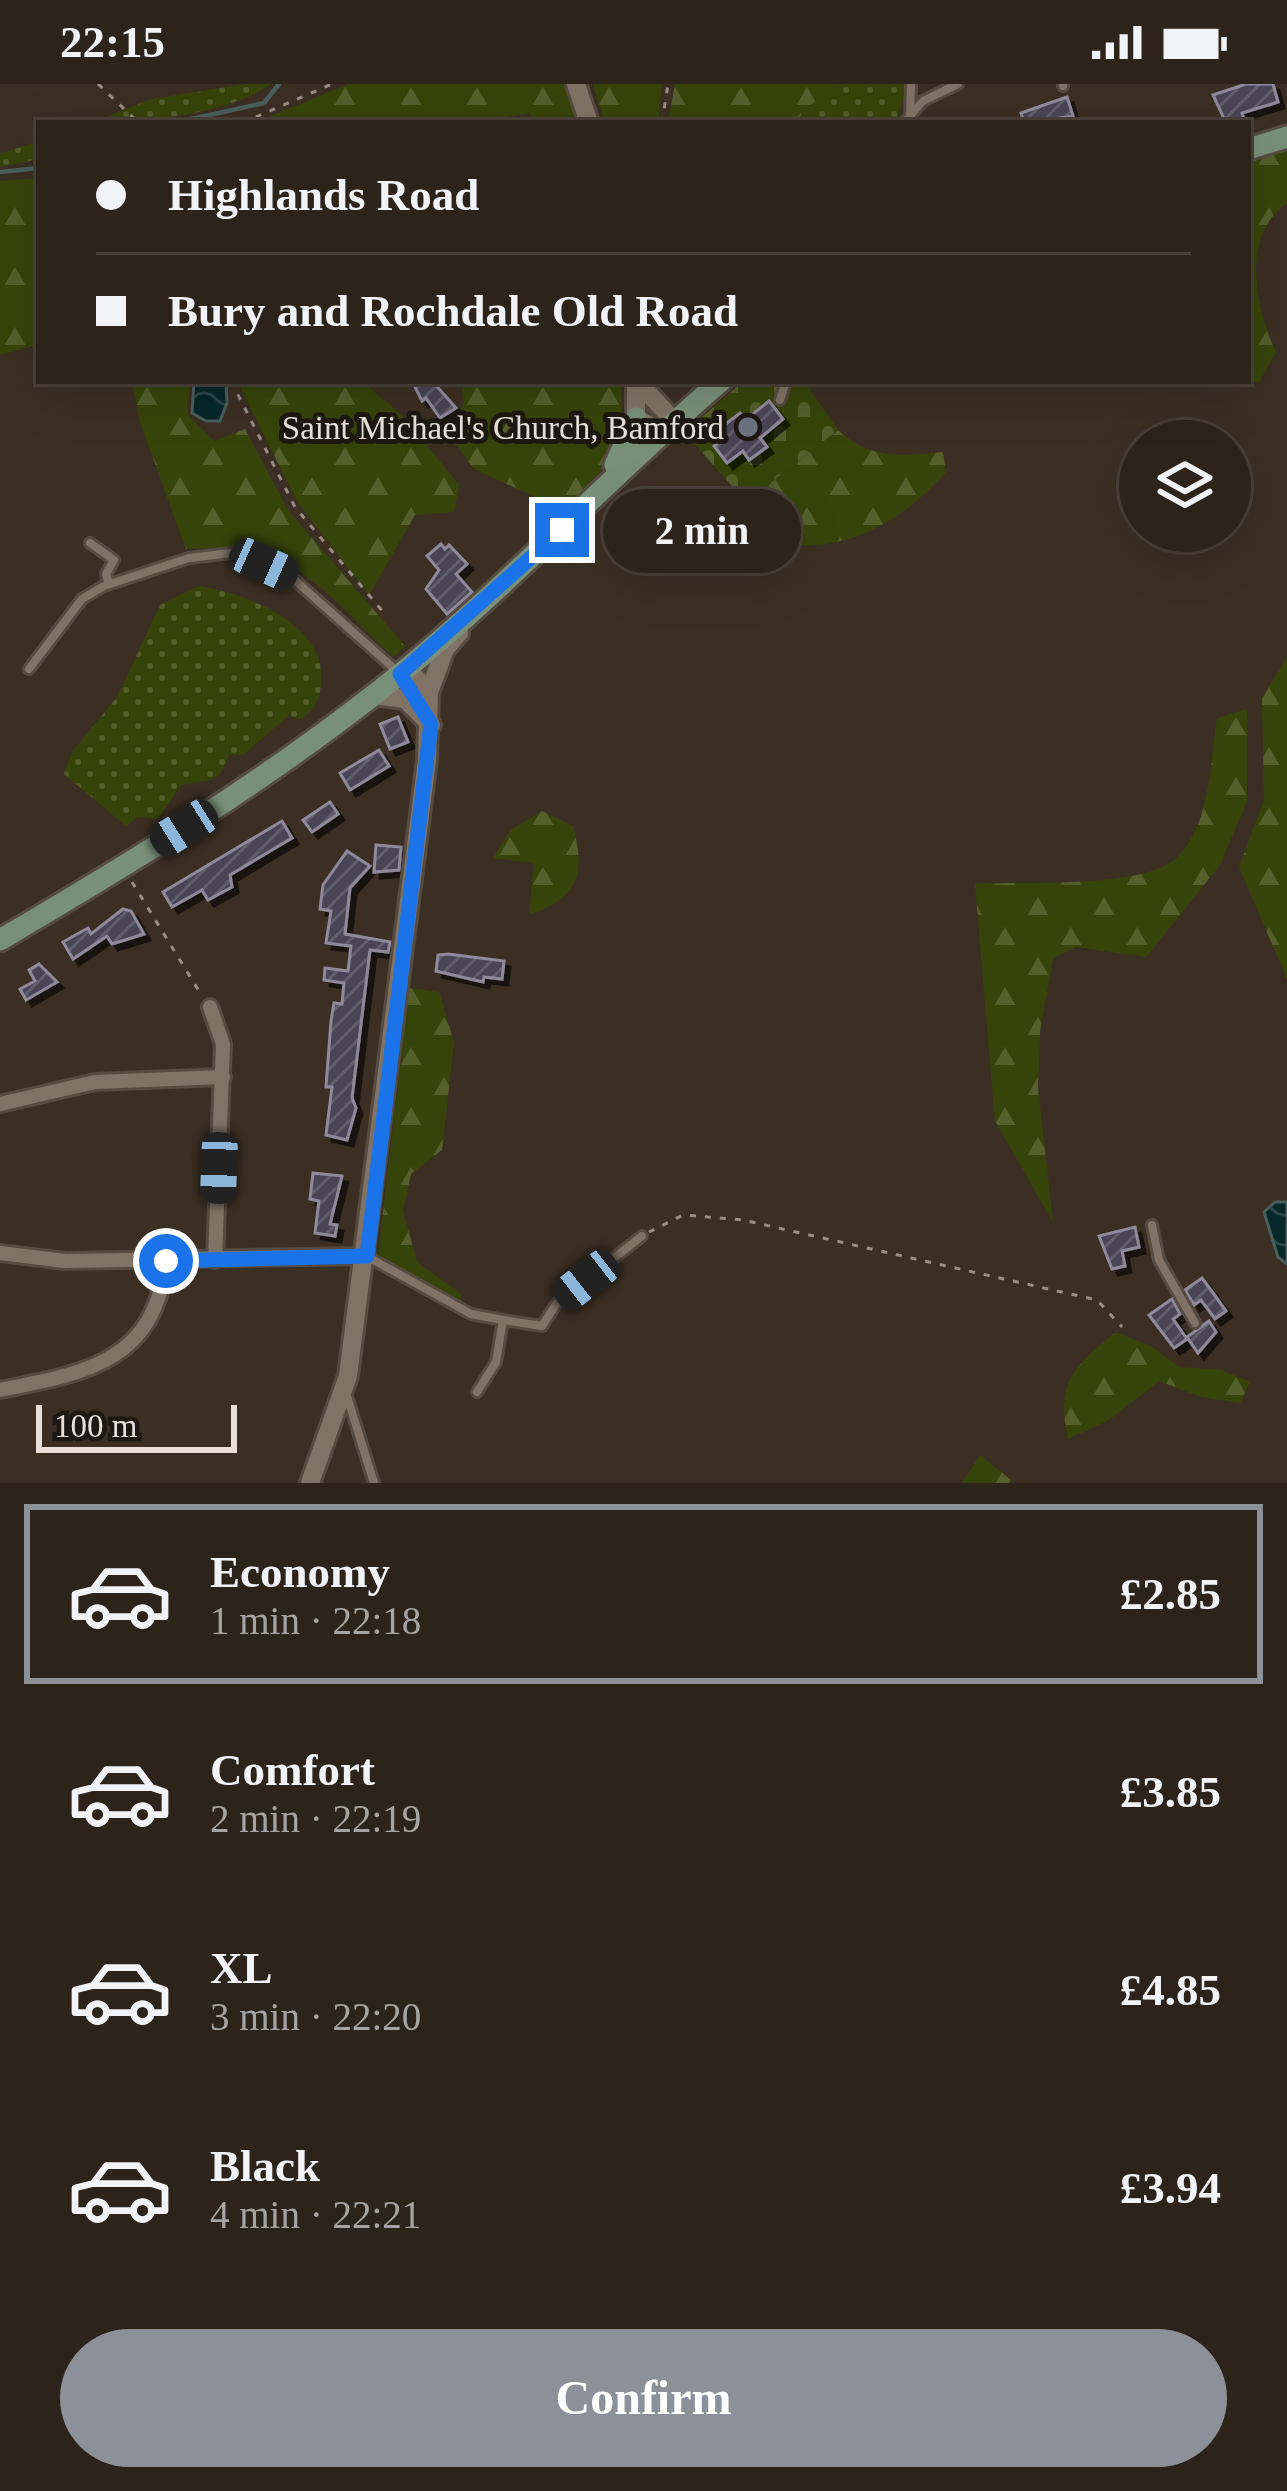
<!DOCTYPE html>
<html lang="en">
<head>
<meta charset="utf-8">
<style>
  body { margin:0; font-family:"Times New Roman",serif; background:#342b23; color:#f1f3f6; height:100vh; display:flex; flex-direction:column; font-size:45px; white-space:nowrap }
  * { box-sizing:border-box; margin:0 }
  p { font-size:39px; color:#a6a4a2 }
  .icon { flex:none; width:66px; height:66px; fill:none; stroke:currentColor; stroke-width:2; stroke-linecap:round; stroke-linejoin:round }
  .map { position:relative; height:1399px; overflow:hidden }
  .panel { display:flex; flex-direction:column; background:#2c231a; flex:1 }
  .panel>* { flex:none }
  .hud { position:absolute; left:36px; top:36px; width:1215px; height:264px; border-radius:0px; box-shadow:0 12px 48px #0002,0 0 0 3px #484039; display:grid; align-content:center; height:264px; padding:0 60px; background:#2c231a }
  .buttons { position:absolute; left:1119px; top:336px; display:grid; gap:24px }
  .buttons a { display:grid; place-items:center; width:132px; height:132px; border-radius:50%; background:#2c231a; box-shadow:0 12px 48px #0002,0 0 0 3px #484039; font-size:60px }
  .scale { position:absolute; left:36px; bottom:30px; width:201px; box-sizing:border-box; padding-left:12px; border:6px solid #e8e0d9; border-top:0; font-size:33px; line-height:42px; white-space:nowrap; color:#e8e0d9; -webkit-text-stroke:9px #1e1813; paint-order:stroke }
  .end { position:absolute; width:54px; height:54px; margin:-27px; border:15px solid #1a73e8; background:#fff; box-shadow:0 0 0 6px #fff }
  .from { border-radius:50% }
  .bubble { position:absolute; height:84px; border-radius:42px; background:#2c231a; box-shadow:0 12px 48px #0002,0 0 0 3px #484039; font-size:39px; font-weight:700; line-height:84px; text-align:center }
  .car { position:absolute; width:36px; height:72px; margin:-36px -18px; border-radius:15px; box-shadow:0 0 9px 3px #0007; background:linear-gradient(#222 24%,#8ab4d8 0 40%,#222 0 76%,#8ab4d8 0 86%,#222 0) }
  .hud b { display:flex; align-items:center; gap:42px; height:114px; font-size:45px }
  .hud b+b { border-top:3px solid #484039 }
  .hud i { width:30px; height:30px; background:#f1f3f6 }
  ul { padding:21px 0 0; list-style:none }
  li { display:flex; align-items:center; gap:36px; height:180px; margin:0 24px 18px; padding:0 36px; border:6px solid transparent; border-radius:0px }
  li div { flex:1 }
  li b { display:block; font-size:45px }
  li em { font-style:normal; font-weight:700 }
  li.active { border-color:#8c9099 }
  li>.icon { width:108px; height:108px; stroke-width:1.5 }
  .action { display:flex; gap:24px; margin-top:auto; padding:24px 60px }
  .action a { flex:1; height:138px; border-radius:72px; background:#8c9099; color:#fff; font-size:48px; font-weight:700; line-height:138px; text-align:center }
  .status { display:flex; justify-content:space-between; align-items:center; height:84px; padding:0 60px; background:#2c231a; direction:ltr }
  .status svg { height:33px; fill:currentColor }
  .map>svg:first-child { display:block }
  .grass { fill:url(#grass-dots) }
  .forest { fill:url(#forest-firs) }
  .cemetery { fill:url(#cemetery-stones) }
  .water { fill:url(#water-waves); stroke:#4a5e5d; stroke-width:3 }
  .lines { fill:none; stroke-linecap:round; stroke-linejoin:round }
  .stream { stroke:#4a5e5d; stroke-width:4.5 }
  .building { fill:url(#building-hatch); stroke:#8e8a9c; stroke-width:3; filter:url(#shadow) }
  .service-casing { stroke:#554b41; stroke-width:14 }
  .minor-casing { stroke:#554b41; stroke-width:20 }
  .tertiary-casing { stroke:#554b41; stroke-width:24 }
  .secondary-casing { stroke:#554b41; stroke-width:27 }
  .path { stroke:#988e85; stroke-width:3; stroke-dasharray:6 9; stroke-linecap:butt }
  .service { stroke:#807365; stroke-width:8 }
  .minor { stroke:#807365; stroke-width:14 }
  .tertiary { stroke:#807365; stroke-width:18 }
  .secondary { stroke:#799078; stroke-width:21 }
  .route { stroke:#1a73e8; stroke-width:15 }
  .worship-dot { fill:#6b7280; stroke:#1e1813; stroke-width:4.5 }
  .labels { text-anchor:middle; stroke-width:10; stroke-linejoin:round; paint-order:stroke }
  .poi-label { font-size:33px; fill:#e8e0d9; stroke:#1e1813; text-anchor:end }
</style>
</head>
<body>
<div class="status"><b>22:15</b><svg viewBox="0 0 49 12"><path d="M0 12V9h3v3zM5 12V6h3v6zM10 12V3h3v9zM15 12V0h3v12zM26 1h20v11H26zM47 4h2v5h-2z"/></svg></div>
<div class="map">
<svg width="1287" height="1399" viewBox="0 0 1287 1399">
  <defs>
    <pattern id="grass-dots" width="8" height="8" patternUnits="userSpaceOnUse" patternTransform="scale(3)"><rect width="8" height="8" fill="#374409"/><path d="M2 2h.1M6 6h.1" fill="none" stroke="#545f2c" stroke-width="1.8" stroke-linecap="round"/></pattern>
    <pattern id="forest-firs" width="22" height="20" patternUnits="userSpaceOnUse" patternTransform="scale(3)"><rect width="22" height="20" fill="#374409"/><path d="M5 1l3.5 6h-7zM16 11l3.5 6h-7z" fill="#545f2c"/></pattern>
    <pattern id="cemetery-stones" width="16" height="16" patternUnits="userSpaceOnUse" patternTransform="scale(3)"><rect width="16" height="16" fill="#374409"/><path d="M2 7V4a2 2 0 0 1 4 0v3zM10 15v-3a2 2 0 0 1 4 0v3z" fill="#545f2c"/></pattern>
    <pattern id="water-waves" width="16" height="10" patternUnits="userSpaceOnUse" patternTransform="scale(3)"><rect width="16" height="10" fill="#072728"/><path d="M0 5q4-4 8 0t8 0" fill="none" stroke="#2b4647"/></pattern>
    <pattern id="building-hatch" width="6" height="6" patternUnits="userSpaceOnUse" patternTransform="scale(3)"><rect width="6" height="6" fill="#484454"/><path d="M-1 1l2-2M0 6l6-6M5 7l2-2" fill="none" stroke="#625f6c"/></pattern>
    <filter id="shadow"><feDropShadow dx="6" dy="6" stdDeviation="0" flood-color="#0009"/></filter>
  </defs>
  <rect width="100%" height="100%" fill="#3b2f23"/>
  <!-- grass -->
  <g class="grass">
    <path d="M246,0h24c-37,30 -131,39 -178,39l59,-24z"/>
    <path d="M836,0h71l-11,39h-107z"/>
    <path d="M39,57v18l-39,8v-13z"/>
    <path d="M199,502c47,7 128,39 122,96 -1,18 -6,29 -22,38l-10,-5 -46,40h-14c-11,31 -20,24 -48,30l-23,34 -21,-2 -11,9 -62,-52 8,-22 46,-56 42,-91z"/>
  </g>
  <!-- forest -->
  <g class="forest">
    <path d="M349,0h214l15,39h-42l-7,-10 -56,10h-219z"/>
    <path d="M593,0h69l-4,39h-53z"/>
    <path d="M675,0h161l-47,39h-121z"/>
    <path d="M1287,64v55c-47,33 -32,105 -11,149l-17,30 -11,-1v-219z"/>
    <path d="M39,94v166l-39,11v-174z"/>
    <path d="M132,297h58l-3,33 27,27 31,-12 43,81 117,136 -12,11c-74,-70 -98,-117 -207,-108l-46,-127z"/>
    <path d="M237,297h124l41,34 57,70 -5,27 -39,3 -46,80 -72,-94z"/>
    <path d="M462,297h159l1,67 -58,62 -90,-41 -26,-35 15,-29z"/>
    <path d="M838,346c32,30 64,26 105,22l3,20c-62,69 -131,92 -219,58l19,-28z"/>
    <path d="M1287,573v322l-48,-112 25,-67 -2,-102z"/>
    <path d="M1247,625v92l-27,64 -74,92 -70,-10 -23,11 -13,74 -2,56 15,134 -58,-101 -20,-237c48,-3 166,5 200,-25 35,-30 36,-99 42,-141z"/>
    <path d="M542,727l31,15c13,49 5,72 -44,89l5,-52 -41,-5 18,-28z"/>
    <path d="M409,904l30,4 15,50 -12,108 -31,24 -8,36 14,52 44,32v10l-83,-48z"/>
    <path d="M1116,1248l36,15 27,20 42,3 29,12 -10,21 -39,-6 -42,-16 -50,39 -41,19c-12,-57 5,-72 48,-107z"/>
    <path d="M980,1371l31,25 -2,3h-47z"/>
  </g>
  <!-- cemetery -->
  <path class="cemetery" d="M744,297h60l34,49 -92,72 -62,-70z"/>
  <!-- water -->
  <g class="water">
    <path d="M194,297h32l1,22 -7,18h-14l-14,-8z"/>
    <path d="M1275,1118h12v62l-9,-7 -14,-45z"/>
  </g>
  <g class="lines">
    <!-- stream -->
    <g class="stream">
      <path d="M173,39l91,-20 15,-19"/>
      <path d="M0,88l39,-4"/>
    </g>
  </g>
  <!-- building -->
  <g class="building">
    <path d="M1246,0h27l5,18 -36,11 3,10h-19l-13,-28z"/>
    <path d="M1067,13l6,19 -49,7 -3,-10z"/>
    <path d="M412,297h20l24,27 -16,10 -14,-20 -4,3z"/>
    <path d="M769,317l14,18 -23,19 7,9 -18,13 -6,-9 -16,12 -13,-17 6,-5 -6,-8 26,-20 6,7z"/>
    <path d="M441,460l4,5 4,-4 18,19 -11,10 16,18 -25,22 -21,-25 13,-19 -12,-14z"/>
    <path d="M398,633l10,25 -18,7 -10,-25z"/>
    <path d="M379,666l10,16 -39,24 -10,-17z"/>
    <path d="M330,718l8,12 -26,18 -9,-12z"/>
    <path d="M282,737l10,17 -62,37 2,12 -24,13 -6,-10 -30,17 -9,-15z"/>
    <path d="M376,761l25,2 -2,23 -25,2z"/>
    <path d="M347,767l23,15 -20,22 -5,46 45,8 -2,10 -18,-2 -18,148 4,10 -9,32 -21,-5 6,-48h-6l5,-66 3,-18 8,1 2,-21 -20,-3 1,-12 23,3 3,-25 -25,-3 5,-32 -11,-2 3,-24z"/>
    <path d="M123,825l8,2 13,23 -32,10 -5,-8 -34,23 -10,-17 25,-14 3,6z"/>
    <path d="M448,870l56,7 -2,18 -18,-2 -1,5 -47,-11 2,-16z"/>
    <path d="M39,880l18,18 -31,18 -6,-11 15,-8 -6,-11z"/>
    <path d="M313,1089l29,3 -12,48 7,1 -2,11 -20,-3 4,-32 -9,-2z"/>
    <path d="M1135,1143l4,20 -17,4 3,15 -13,3 -13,-33z"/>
    <path d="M1202,1194l24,33 -11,8 -14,-19 -7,5 -9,-15z"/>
    <path d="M1172,1215l8,15 -7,5 14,20 -13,9 -25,-33z"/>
    <path d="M1209,1237l7,11 -18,21 -11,-16z"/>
  </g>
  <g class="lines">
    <defs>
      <g id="service">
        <path d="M1063,0v2"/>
        <path d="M910,32l1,-32"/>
        <path d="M904,39l19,-22 35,-17"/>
        <path d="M780,316l6,-19"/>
        <path d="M90,459l24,17 -8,14 3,10"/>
        <path d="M29,585l53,-70 22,-13 85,-28 50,-6 50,23 110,98"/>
        <path d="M1152,1141l7,35 36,63"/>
        <path d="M368,1173l103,57 32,6 -7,42 -19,30"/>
        <path d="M503,1236l39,6 15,-23 85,-67"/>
        <path d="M346,1309l28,90"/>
      </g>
      <g id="minor">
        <path d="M210,923l13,37 -8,216"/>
        <path d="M0,1020l95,-22 128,-5"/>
        <path d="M0,1169l65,8 302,-5"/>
        <path d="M0,1306c86,-17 155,-28 166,-129"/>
      </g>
      <g id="tertiary">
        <path d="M576,0l13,39"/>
        <path d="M636,297v37l26,15"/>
        <path d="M637,297l37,40"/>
        <path d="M429,608l16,-43 14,-16"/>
        <path d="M374,611l31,4 26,26"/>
        <path d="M310,1399l38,-107 79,-616 2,-68 -23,-24"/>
      </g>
      <g id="secondary">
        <path d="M1248,65l39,-12"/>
        <path d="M615,381l21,-47"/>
        <path d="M0,856c129,-76 258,-154 375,-246 123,-96 228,-212 346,-313"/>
      </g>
    </defs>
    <!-- service casing -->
    <use href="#service" class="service-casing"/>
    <!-- minor casing -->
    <use href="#minor" class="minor-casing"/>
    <!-- tertiary casing -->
    <use href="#tertiary" class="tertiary-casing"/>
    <!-- secondary casing -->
    <use href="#secondary" class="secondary-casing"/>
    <!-- path -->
    <g class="path">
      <path d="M98,0l41,39"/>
      <path d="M242,39l90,-39"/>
      <path d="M662,39l6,-39"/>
      <path d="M231,297l64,126 89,106"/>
      <path d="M132,798l70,114"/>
      <path d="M649,1148l34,-17 60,5 354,80 25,27"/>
    </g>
    <!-- service -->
    <use href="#service" class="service"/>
    <!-- minor -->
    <use href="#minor" class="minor"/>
    <!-- tertiary -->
    <use href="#tertiary" class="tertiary"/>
    <!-- secondary -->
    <use href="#secondary" class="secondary"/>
  </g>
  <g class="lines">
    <!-- route -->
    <path class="route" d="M166,1177l201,-5 64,-532 -31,-50 162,-144"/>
  </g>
  <!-- markers -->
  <circle class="worship-dot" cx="748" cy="343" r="12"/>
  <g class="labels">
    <!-- poi labels -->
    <g class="poi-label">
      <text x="724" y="355">Saint Michael's Church, Bamford</text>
    </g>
  </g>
</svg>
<div class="buttons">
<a><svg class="icon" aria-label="layers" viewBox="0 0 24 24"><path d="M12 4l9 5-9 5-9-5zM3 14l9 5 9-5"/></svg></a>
</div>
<div class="scale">100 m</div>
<i class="end from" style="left:166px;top:1177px"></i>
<i class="end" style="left:562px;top:446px"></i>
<div class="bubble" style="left:603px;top:405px;width:198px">2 min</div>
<i class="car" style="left:264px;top:480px;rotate:114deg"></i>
<i class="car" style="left:184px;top:744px;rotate:238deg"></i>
<i class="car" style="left:219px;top:1084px;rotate:182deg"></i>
<i class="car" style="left:586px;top:1196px;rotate:232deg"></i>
<div class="hud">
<b><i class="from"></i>Highlands Road</b>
<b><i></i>Bury and Rochdale Old Road</b>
</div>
</div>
<section class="panel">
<ul>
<li class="active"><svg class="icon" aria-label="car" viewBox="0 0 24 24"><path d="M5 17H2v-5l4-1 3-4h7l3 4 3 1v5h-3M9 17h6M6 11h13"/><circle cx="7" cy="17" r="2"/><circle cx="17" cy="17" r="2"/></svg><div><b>Economy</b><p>1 min · 22:18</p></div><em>£2.85</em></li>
<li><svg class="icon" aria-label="car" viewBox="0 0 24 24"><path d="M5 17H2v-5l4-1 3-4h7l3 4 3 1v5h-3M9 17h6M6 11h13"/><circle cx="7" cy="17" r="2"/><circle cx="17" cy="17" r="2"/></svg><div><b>Comfort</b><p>2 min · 22:19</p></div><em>£3.85</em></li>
<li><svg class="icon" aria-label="car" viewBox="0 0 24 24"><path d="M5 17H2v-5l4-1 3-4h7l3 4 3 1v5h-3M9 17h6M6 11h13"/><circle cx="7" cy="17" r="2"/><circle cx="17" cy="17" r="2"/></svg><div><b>XL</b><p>3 min · 22:20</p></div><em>£4.85</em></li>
<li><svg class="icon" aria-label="car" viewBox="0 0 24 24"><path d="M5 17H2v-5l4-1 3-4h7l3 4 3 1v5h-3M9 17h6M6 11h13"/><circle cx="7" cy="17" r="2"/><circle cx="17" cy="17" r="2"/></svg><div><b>Black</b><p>4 min · 22:21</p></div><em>£3.94</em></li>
</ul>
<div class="action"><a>Confirm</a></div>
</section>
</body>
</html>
